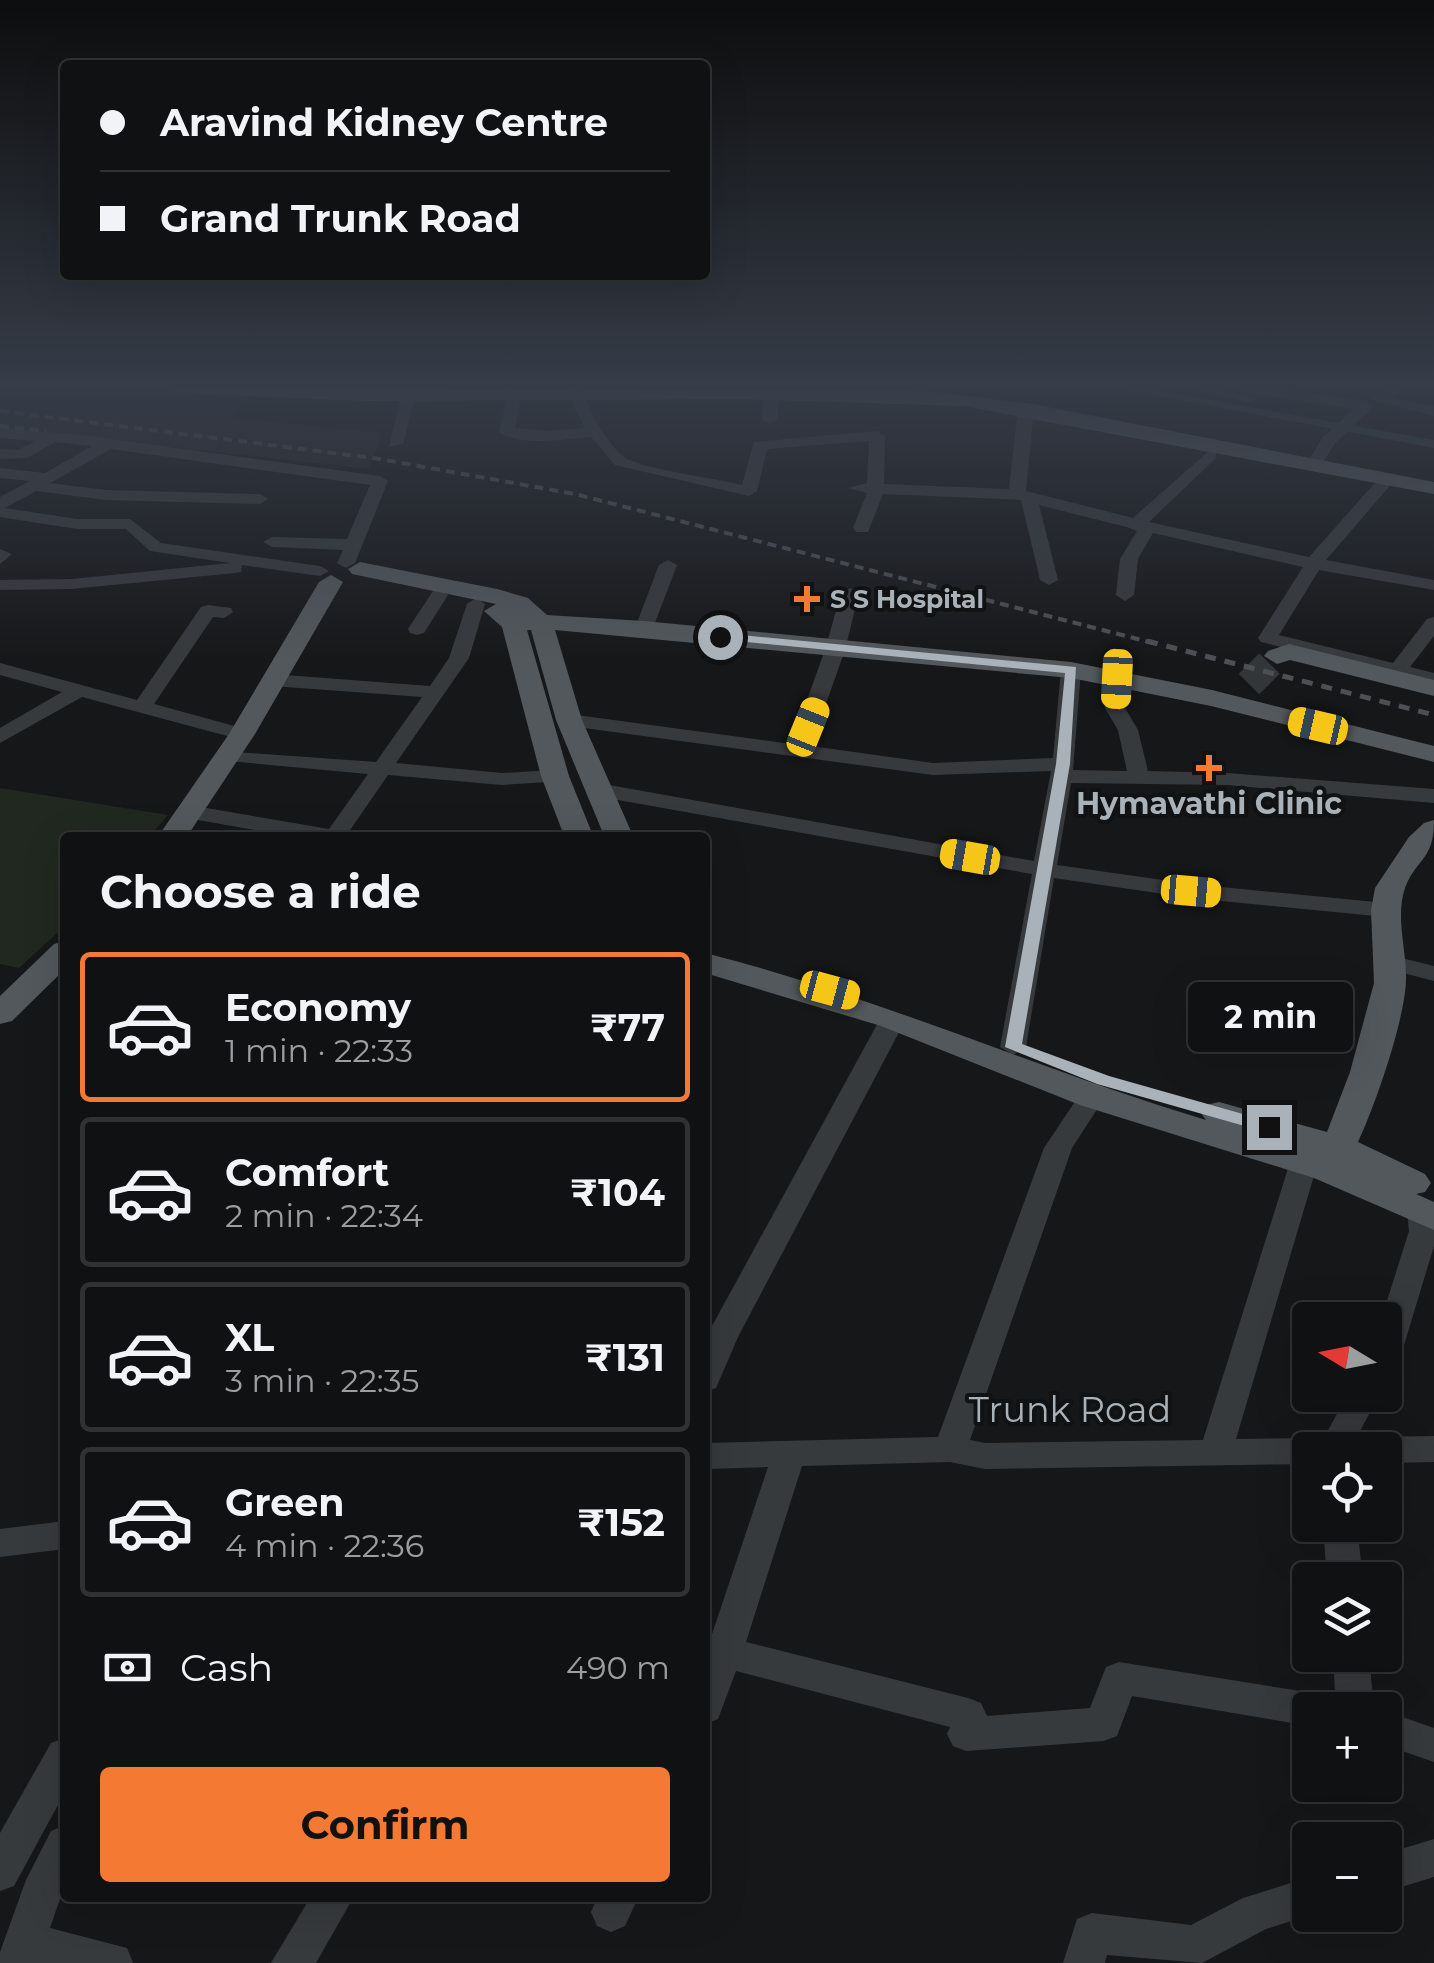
<!DOCTYPE html>
<html lang="en">
<head>
<meta charset="utf-8">
<style>
  body { margin:0; font-family:Montserrat,sans-serif; background:#191a1b; color:#f1f3f6; height:100vh; display:flex; flex-direction:column; font-size:38px; white-space:nowrap }
  * { box-sizing:border-box; margin:0 }
  p { font-size:32px; color:#9c9d9f }
  .icon { flex:none; width:55px; height:55px; fill:none; stroke:currentColor; stroke-width:2; stroke-linecap:round; stroke-linejoin:round }
  .map { position:relative; flex:1; overflow:hidden }
  .details { position:absolute; left:60px; top:832px; width:650px; height:1070px; display:flex; flex-direction:column; background:#101112; border-radius:10px; box-shadow:0 10px 40px #0002,0 0 0 2px #303132 }
  .details>* { flex:none }
  .guide { position:absolute; left:60px; top:60px; width:650px; height:220px; border-radius:10px; box-shadow:0 10px 40px #0002,0 0 0 2px #303132; display:grid; align-content:center; height:220px; padding:0 40px; background:#101112 }
  .needle { width:65px; rotate:280deg }
  .tools { position:absolute; left:1292px; top:1302px; display:grid; gap:20px }
  .tools a { display:grid; place-items:center; width:110px; height:110px; border-radius:10px; background:#101112; box-shadow:0 10px 40px #0002,0 0 0 2px #303132; font-size:50px }
  .end { position:absolute; width:45px; height:45px; margin:-22px; border:12px solid #a8b2b8; background:#111; box-shadow:0 0 0 5px #111 }
  .from { border-radius:50% }
  .bubble { position:absolute; height:70px; border-radius:10px; background:#101112; box-shadow:0 10px 40px #0002,0 0 0 2px #303132; font-size:32px; font-weight:700; line-height:70px; text-align:center }
  .car { position:absolute; width:30px; height:60px; margin:-30px -15px; border-radius:12px; box-shadow:0 0 8px 2px #0007; background:linear-gradient(#f5c518 24%,#345 0 40%,#f5c518 0 76%,#345 0 86%,#f5c518 0) }
  .guide b { display:flex; align-items:center; gap:35px; height:95px; font-size:38px }
  .guide b+b { border-top:2px solid #303132 }
  .guide i { width:25px; height:25px; background:#f1f3f6 }
  ul { padding:0; list-style:none }
  li { display:flex; align-items:center; gap:30px; height:150px; margin:0 20px 15px; padding:0 20px; border:5px solid #303132; border-radius:10px }
  li div { flex:1 }
  li b { display:block; font-size:38px }
  li em { font-style:normal; font-weight:700 }
  li.selected { border-color:#f47a33 }
  li>.icon { width:90px; height:90px; stroke-width:1.5 }
  h2 { padding:0 40px; font-size:45px; line-height:120px }
  .pay { display:flex; align-items:center; gap:25px; height:110px; padding:0 40px; font-size:38px }
  .pay p { margin-inline-start:auto }
  .button { display:flex; gap:20px; margin-top:auto; padding:20px 40px }
  .button a { flex:1; height:115px; border-radius:10px; background:#f47a33; color:#111; font-size:40px; font-weight:700; line-height:115px; text-align:center }
  .map>svg:first-child { display:block }
  .built { fill:#222325 }
  .green { fill:#212820 }
  .lines { fill:none; stroke-linecap:round; stroke-linejoin:round }
  .canal { fill:#2e3c3e; fill-rule:evenodd }
  .major-tunnel { stroke:#333638; stroke-width:29; stroke-dasharray:29 14; stroke-linecap:butt }
  .minor { fill:#373a3d; fill-rule:evenodd }
  .major { fill:#53585c; fill-rule:evenodd }
  .rail-far1 { stroke:#4c5054; stroke-width:4; stroke-dasharray:9 6; stroke-linecap:butt }
  .rail { stroke:#4c5054; stroke-width:5; stroke-dasharray:11 9; stroke-linecap:butt }
  .route { fill:#a8b2b8 }
  .poi-dot { fill:#f47a33; stroke:#111213; stroke-width:4 }
  .labels { text-anchor:middle; stroke-width:8; stroke-linejoin:round; paint-order:stroke }
  .far-poi-label { font-size:25px; font-weight:bold; fill:#a8b2b8; stroke:#111213; text-anchor:start }
  .poi-label { font-size:30px; font-weight:bold; fill:#a8b2b8; stroke:#111213 }
  .near-street-label { font-size:35px; fill:#a8b2b8; stroke:#111213 }
</style>
</head>
<body>
<div class="map">
<svg width="1434" height="1963" viewBox="0 0 1434 1963">
  <rect width="100%" height="100%" fill="#161718"/>
  <!-- built -->
  <path class="built" d="M0,387h129l119,10 -18,21 152,15 -13,36 -369,-41z"/>
  <!-- green -->
  <path class="green" d="M0,788l168,27 -19,22 -84,1v88l-46,42 -19,-4z"/>
  <g class="lines">
    <!-- canal -->
    <path class="canal" d="M1110,387h28l296,53v8z"/>
    <!-- major-tunnel -->
    <path class="major-tunnel" d="M1249,684l28,-28"/>
    <!-- minor -->
    <g class="minor">
      <path d="M570,387h14c-1,17 27,63 43,72 18,10 91,20 115,26l12,-43 123,-11 8,5 -1,48 125,5 9,-81 8,-5 8,5 -8,83 107,27 77,-68 6,2v6l-67,64 160,35 72,-81h12v6l-67,78 108,20v10l-115,-20 -40,65 114,28 34,-44 7,-2v19l-24,31 24,6v12l-173,-43 -3,-4 45,-71 -150,-34 -15,26 -4,36 -9,6 -9,-6 4,-36 17,-28 -10,-4 -88,-22 19,75 -9,5 -9,-5 -19,-80 -138,-6 -15,38h-12l-3,-4 14,-35 -19,-5 19,-5 2,-42 -102,8 -10,42 -8,5 -134,-31 -24,-28c-27,2 -69,10 -92,-5l8,-36 7,-4 7,4 -6,32 32,3 38,-3 -16,-32z"/>
      <path d="M1184,387h27l46,12 -7,4z"/>
      <path d="M1229,387h36l101,14 8,5 -39,37 -11,18 -6,2 -8,-5 13,-21 31,-28 -118,-18z"/>
      <path d="M1391,387h18l-18,11 43,8v10l-65,-17z"/>
      <path d="M771,391l7,4v24l-8,5 -8,-5 2,-24z"/>
      <path d="M408,392l7,4 -12,48 -14,3 12,-51z"/>
      <path d="M0,428l82,7 298,41 8,5 -33,82 -9,5 -9,-5 6,-13 -71,-3 -9,-5 9,-5 75,2 23,-54 -259,-36 -61,34 56,7 154,4 8,5 -8,5 -154,-4 -70,-9 -31,17 72,11h53l31,24 159,23 9,5 -9,5 -78,-11 -1,7 -6,1 -163,16 -72,1v-10l72,-1 158,-16 -80,-12 -24,-22h-49l-77,-12v-20l30,-16 -30,-3v-10l45,5 47,-27 -37,-4 -28,16 -27,1v-10l18,1 17,-9 -35,-3z"/>
      <path d="M0,549l12,5 -12,10z"/>
      <path d="M668,560l9,5 -24,63 -9,6 -7,-2 -2,-4 24,-63z"/>
      <path d="M850,588l9,5 -14,57 -34,96 122,17 120,-5 8,-88 10,-6 10,6 -8,100 54,1 -9,-41 -13,-22 2,-29 10,-6 7,2 1,33 13,22 10,41 79,2 207,16v14l-207,-18 -156,-2 -14,82 134,19 195,19 12,7 -12,7 -195,-19 -137,-20 -28,169 -13,8 -13,-8 32,-173 -442,-79 -3,-5 11,-7 436,78 17,-90 -118,4 -364,-49 -10,-6 10,-6 222,30 34,-94 16,-57z"/>
      <path d="M439,589l9,6 -24,38 -7,2 -7,-2 -2,-4 25,-38z"/>
      <path d="M476,598l9,6 -16,54 -73,105 106,10 53,-3 8,1 3,5 -3,5 -61,4 -114,-10 -40,58 4,5h-53l-118,-21 -3,-5 11,-7 140,24 39,-55 -140,-13 -7,-2 -4,-4 4,-4 155,11 46,-65 -150,-11 -10,-6 10,-6 158,12 19,-28 18,-54z"/>
      <path d="M208,605l23,3 2,4 -9,6 -11,-1 -59,87 95,26 3,4 -3,4 -7,2 -160,-43 -82,46v-15l62,-36 -62,-17v-12l137,37 64,-93z"/>
      <path d="M174,827l29,6 3,5h-41l1,-9z"/>
      <path d="M1389,955l45,11v15l-54,-14 -3,-5z"/>
      <path d="M893,1011l13,8 -168,318 -22,51 -11,4 1,-55 174,-318z"/>
      <path d="M1092,1088l13,9 -33,51 -102,292 15,3 218,-3 87,-278 4,-7h20l4,7 -82,277 88,-1 23,-43h32l-22,42 77,-1v26l-49,1v-13h-75v14l-325,5 -35,-7 -148,4 -56,176 222,56 13,5 6,13 103,-8 16,-41 13,-5 194,31 13,5 6,12h-22v16l-178,-30 -15,40 -13,5 -138,10 -13,-5 -6,-12 3,-7 -214,-56 -18,48 -13,5v-69l63,-188 -63,2v-26l233,-6 106,-289 38,-57z"/>
      <path d="M1421,1200l13,8v38l-33,109 -5,8 -11,4v-47h-4l28,-89 -2,-21 4,-7z"/>
      <path d="M65,1521v28l-65,8v-28z"/>
      <path d="M1323,1525h34l6,55h-36z"/>
      <path d="M1333,1655h36l5,55h-38z"/>
      <path d="M1385,1711l49,17v34l-49,-17z"/>
      <path d="M65,1738v54l-51,94 -14,5v-58l51,-90z"/>
      <path d="M65,1825v59l-15,44 77,20 6,15h-133v-11l26,-72 25,-49z"/>
      <path d="M1434,1839v38l-49,15v-38z"/>
      <path d="M1310,1877l1,38 -45,14 -64,34 -95,-8 -2,8h-42l14,-44 15,-6 99,12 52,-27z"/>
      <path d="M310,1898h43l-37,65h-45z"/>
      <path d="M597,1898h41l-13,28 -14,6 -14,-6 -6,-14z"/>
    </g>
    <!-- major -->
    <g class="major">
      <path d="M168,387l760,4 104,13 402,78v12l-471,-88 -223,-7 -374,2 -188,-8z"/>
      <path d="M360,562l137,27 31,9 19,17 97,6 427,41 141,28 222,56v16l-223,-56 -140,-28 -516,-48 27,90 52,118h-29l-49,-118 -25,-90h-4l42,146 25,62h-29l-24,-62 -39,-149 -18,-16 12,-7 -144,-30 -4,-5z"/>
      <path d="M331,575l12,7 -88,152 -69,104h-29l72,-104 90,-152z"/>
      <path d="M1289,644l145,36v16l-144,-36 -13,4 -13,-8 4,-5z"/>
      <path d="M1434,820c0,41 -17,37 -29,68 -10,29 2,63 1,92 -1,40 -31,126 -48,162l67,32 6,9 -6,9 -9,2 18,8v28l-120,-52 -234,-73 -199,-79 -176,-53v-20c171,43 332,116 501,167l-5,-7 5,-8 13,-3 108,30 23,-60 24,-89 -3,-73 4,-22 34,-51 15,-14z"/>
      <path d="M65,941v28l-53,52 -12,3v-28l54,-52z"/>
    </g>
    <!-- rail-far1 -->
    <g class="rail-far1">
      <path d="M0,411l374,47 201,36 582,150"/>
      <path d="M0,426l46,5"/>
    </g>
    <!-- rail -->
    <path class="rail" d="M1147,641l287,74"/>
  </g>
  <!-- sky -->
  <linearGradient id="sky" x2="0" y2="1"><stop stop-color="#0c0d0d"/><stop offset="0.58" stop-color="#363c48"/><stop offset="1" stop-color="#363c48" stop-opacity="0"/></linearGradient>
  <rect width="1434" height="662" fill="url(#sky)"/>
  <!-- route -->
  <path class="route" d="M720,633l356,34 -6,97 -48,280 87,32 166,47v8l-6,2 -172,-49 -92,-37 51,-283 9,-91 -349,-34z"/>
  <!-- markers -->
  <g class="poi-dot">
    <path d="M802 584h10v10h10v10h-10v10h-10v-10h-10v-10h10z"/>
    <path d="M1204 753h10v10h10v10h-10v10h-10v-10h-10v-10h10z"/>
  </g>
  <g class="labels">
    <!-- far-poi labels -->
    <g class="far-poi-label">
      <text x="830" y="608">S S Hospital</text>
    </g>
    <!-- poi labels -->
    <g class="poi-label">
      <text x="1209" y="814">Hymavathi Clinic</text>
    </g>
    <!-- near-street labels -->
    <g class="near-street-label">
      <text x="1070" y="1422">Trunk Road</text>
    </g>
  </g>
</svg>
<div class="tools">
<a><svg class="needle" viewBox="-14 -14 28 28"><path d="M0-13l5 13h-10z" fill="#e53935"/><path d="M0 13l5-13h-10z" fill="#9c9d9f"/></svg></a>
<a><svg class="icon" aria-label="locate" viewBox="0 0 24 24"><circle cx="12" cy="12" r="6"/><path d="M12 2v4M12 18v4M2 12h4M18 12h4"/></svg></a>
<a><svg class="icon" aria-label="layers" viewBox="0 0 24 24"><path d="M12 4l9 5-9 5-9-5zM3 14l9 5 9-5"/></svg></a>
<a>+</a>
<a>−</a>
</div>
<i class="end from" style="left:720px;top:637px"></i>
<i class="end" style="left:1269px;top:1127px"></i>
<div class="bubble" style="left:1188px;top:982px;width:165px">2 min</div>
<i class="car" style="left:1117px;top:679px;rotate:183deg"></i>
<i class="car" style="left:1318px;top:726px;rotate:283deg"></i>
<i class="car" style="left:808px;top:727px;rotate:22deg"></i>
<i class="car" style="left:970px;top:857px;rotate:280deg"></i>
<i class="car" style="left:1191px;top:891px;rotate:95deg"></i>
<i class="car" style="left:830px;top:990px;rotate:105deg"></i>
<div class="guide">
<b><i class="from"></i>Aravind Kidney Centre</b>
<b><i></i>Grand Trunk Road</b>
</div>
<section class="details">
<h2>Choose a ride</h2>
<ul>
<li class="selected"><svg class="icon" aria-label="car" viewBox="0 0 24 24"><path d="M5 17H2v-5l4-1 3-4h7l3 4 3 1v5h-3M9 17h6M6 11h13"/><circle cx="7" cy="17" r="2"/><circle cx="17" cy="17" r="2"/></svg><div><b>Economy</b><p>1 min · 22:33</p></div><em>₹77</em></li>
<li><svg class="icon" aria-label="car" viewBox="0 0 24 24"><path d="M5 17H2v-5l4-1 3-4h7l3 4 3 1v5h-3M9 17h6M6 11h13"/><circle cx="7" cy="17" r="2"/><circle cx="17" cy="17" r="2"/></svg><div><b>Comfort</b><p>2 min · 22:34</p></div><em>₹104</em></li>
<li><svg class="icon" aria-label="car" viewBox="0 0 24 24"><path d="M5 17H2v-5l4-1 3-4h7l3 4 3 1v5h-3M9 17h6M6 11h13"/><circle cx="7" cy="17" r="2"/><circle cx="17" cy="17" r="2"/></svg><div><b>XL</b><p>3 min · 22:35</p></div><em>₹131</em></li>
<li><svg class="icon" aria-label="car" viewBox="0 0 24 24"><path d="M5 17H2v-5l4-1 3-4h7l3 4 3 1v5h-3M9 17h6M6 11h13"/><circle cx="7" cy="17" r="2"/><circle cx="17" cy="17" r="2"/></svg><div><b>Green</b><p>4 min · 22:36</p></div><em>₹152</em></li>
</ul>
<div class="pay"><svg class="icon" aria-label="cash" viewBox="0 0 24 24"><path d="M3 7h18v10H3z"/><circle cx="12" cy="12" r="2"/></svg>Cash<p>490 m</p></div>
<div class="button"><a>Confirm</a></div>
</section>
</div>
</body>
</html>
